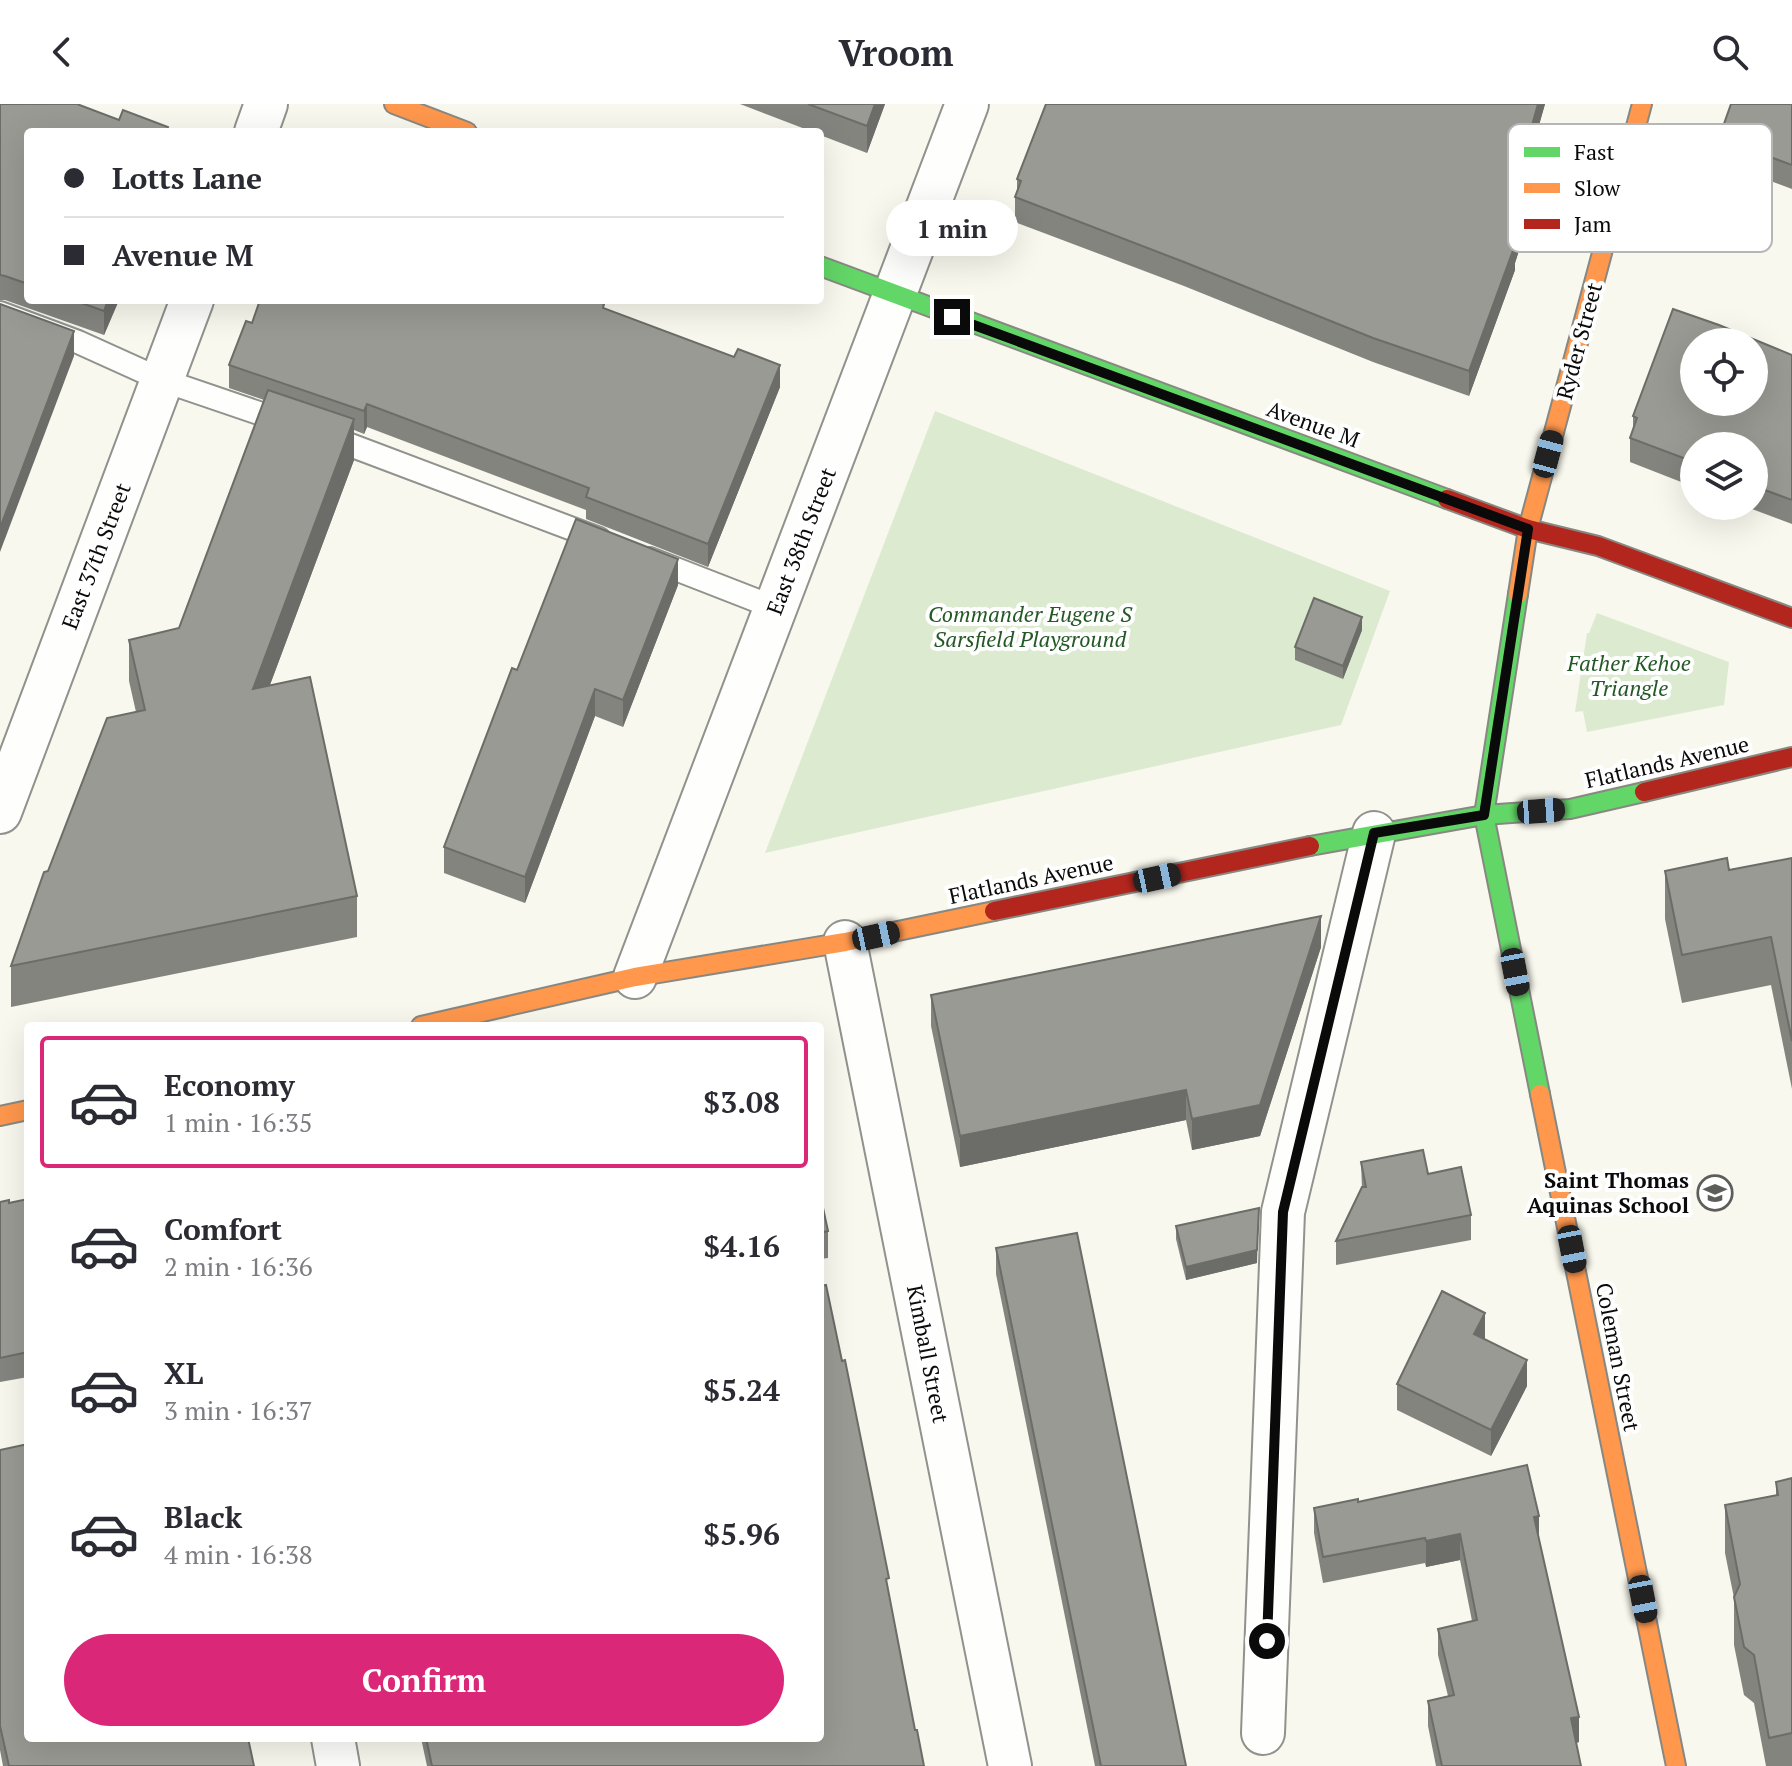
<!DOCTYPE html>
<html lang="en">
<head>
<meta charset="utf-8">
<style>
  body { margin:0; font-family:"PT Serif",serif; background:#f2f2f3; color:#2b2b33; height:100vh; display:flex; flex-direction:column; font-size:30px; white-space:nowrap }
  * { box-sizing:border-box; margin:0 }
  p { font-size:26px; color:#7c7c81 }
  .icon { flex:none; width:44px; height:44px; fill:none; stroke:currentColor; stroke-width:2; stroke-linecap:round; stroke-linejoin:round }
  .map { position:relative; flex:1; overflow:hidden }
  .drawer { position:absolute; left:24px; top:918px; width:800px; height:720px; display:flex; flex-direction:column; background:#fff; border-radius:8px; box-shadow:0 8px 32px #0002 }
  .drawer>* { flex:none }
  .top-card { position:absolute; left:24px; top:24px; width:800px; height:176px; border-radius:8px; box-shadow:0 8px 32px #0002; display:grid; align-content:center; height:176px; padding:0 40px; background:#fff }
  .tools { position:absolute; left:1680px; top:224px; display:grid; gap:16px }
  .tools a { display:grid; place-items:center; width:88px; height:88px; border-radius:50%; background:#fff; box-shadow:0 8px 32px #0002; font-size:40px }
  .end { position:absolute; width:36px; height:36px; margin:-18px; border:10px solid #0a0a0a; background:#fff; box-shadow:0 0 0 4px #fff }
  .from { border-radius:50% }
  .bubble { position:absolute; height:56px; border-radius:28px; background:#fff; box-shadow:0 8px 32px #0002; font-size:26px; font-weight:700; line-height:56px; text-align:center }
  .car { position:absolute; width:24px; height:48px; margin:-24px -12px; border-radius:10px; box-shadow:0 0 6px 2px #0007; background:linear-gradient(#222 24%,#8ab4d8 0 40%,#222 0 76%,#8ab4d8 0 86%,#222 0) }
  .top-card b { display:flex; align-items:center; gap:28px; height:76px; font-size:30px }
  .top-card b+b { border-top:2px solid #e1e1e2 }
  .top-card i { width:20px; height:20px; background:#2b2b33 }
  ul { padding:14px 0 0; list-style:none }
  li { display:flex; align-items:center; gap:24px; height:132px; margin:0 16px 12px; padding:0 24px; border:4px solid transparent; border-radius:8px }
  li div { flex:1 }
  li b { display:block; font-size:30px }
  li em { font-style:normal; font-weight:700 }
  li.current { border-color:#db2777 }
  li>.icon { width:72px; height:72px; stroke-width:1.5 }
  .action { display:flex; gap:16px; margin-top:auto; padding:16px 40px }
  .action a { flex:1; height:92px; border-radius:48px; background:#db2777; color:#fff; font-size:32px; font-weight:700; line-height:92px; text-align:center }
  header { display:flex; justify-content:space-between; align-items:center; height:104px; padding:0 40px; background:#fff; font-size:36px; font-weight:700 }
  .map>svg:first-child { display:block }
  .green { fill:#dcebd0 }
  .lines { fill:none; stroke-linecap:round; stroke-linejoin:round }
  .lane-casing { stroke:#91918d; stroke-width:26 }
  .street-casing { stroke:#91918d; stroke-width:46 }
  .fast-casing { stroke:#888883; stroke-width:22 }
  .slow-casing { stroke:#888883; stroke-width:22 }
  .jam-casing { stroke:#888883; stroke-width:22 }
  .lane { stroke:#fefefc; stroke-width:22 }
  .street { stroke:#fefefc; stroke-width:42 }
  .fast { stroke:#63d668; stroke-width:18 }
  .slow { stroke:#ff974d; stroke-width:18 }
  .jam { stroke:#b3261e; stroke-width:18 }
  .wall { fill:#84847f }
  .shaded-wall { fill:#6c6c68 }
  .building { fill:#9a9a94; stroke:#6c6c68; stroke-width:2; fill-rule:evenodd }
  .route { stroke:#0a0a0a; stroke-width:10 }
  .labels { text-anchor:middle; stroke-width:8; stroke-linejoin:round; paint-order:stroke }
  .street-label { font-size:22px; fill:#0a0a0a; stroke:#fff }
  .park-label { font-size:22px; font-style:italic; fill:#245825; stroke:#fff }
  .poi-label { font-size:22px; font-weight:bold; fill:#0a0a0a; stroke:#fff; text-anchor:end }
  .key { fill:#fff; stroke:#b6b6b6; stroke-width:2 }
  .key-label { font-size:22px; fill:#0a0a0a }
</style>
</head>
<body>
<header><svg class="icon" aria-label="back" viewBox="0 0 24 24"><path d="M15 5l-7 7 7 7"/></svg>Vroom<svg class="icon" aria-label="search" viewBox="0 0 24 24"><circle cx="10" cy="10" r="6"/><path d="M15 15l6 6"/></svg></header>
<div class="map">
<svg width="1792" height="1662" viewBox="0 0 1792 1662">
  <rect width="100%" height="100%" fill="#f8f8ee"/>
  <!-- green -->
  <g class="green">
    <path d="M935,307l455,180 -49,134 -576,128z"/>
    <path d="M1597,509l132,49 -5,43 -137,27 -4,-21 -8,1 12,-79h2z"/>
  </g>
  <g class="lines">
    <defs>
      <g id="lane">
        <path d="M0,209l78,29 84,38 123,42"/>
        <path d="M329,333l270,102"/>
        <path d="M650,455l126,49"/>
      </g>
      <g id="street">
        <path d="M256,28l10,-28"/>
        <path d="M0,708l192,-512"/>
        <path d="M845,838l165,824"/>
        <path d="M635,873l332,-873"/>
        <path d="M1263,1629l20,-521 91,-379"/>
        <path d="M333,1634l5,28"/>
      </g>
      <g id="fast">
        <path d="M820,162l627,233"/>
        <path d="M1518,490l-34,221 56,279"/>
        <path d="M1310,742l174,-31 86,-6 74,-17"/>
      </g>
      <g id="slow">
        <path d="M394,0l73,28"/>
        <path d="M1518,490l10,-65 114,-425"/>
        <path d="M421,922l214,-49 210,-35 149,-31"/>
        <path d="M1540,990l136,672"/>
        <path d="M0,1012l28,-6"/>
      </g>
      <g id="jam">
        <path d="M1447,395l81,30 70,17 194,72"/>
        <path d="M1644,688l148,-35"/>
        <path d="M994,807l316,-65"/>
      </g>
    </defs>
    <!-- lane casing -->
    <use href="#lane" class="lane-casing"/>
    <!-- street casing -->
    <use href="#street" class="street-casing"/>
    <!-- fast casing -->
    <use href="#fast" class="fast-casing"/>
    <!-- slow casing -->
    <use href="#slow" class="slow-casing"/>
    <!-- jam casing -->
    <use href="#jam" class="jam-casing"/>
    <!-- lane -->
    <use href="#lane" class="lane"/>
    <!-- street -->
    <use href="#street" class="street"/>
    <!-- fast -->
    <use href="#fast" class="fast"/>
    <!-- slow -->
    <use href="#slow" class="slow"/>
    <!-- jam -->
    <use href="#jam" class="jam"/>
  </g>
  <!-- wall -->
  <g class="wall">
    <path d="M0,0l119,16 49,12h-140v168h91l-15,35 -99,-35h-5z"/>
    <path d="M740,0h145l-18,49 -47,-18v-3h-7z"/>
    <path d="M1451,0h94l-10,34 11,28 -31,97v7l-46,126 -96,-34 -189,-76 -169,-64v-25l2,-5v-13z"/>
    <path d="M1792,0v85l-73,-27v-24z"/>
    <path d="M604,205l176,78 -72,180 -122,-48v-9l-219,-83 -3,7 -10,-4v30l-84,225 87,211v41l-346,70v-41l37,-95 88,-159 -7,-31v-41l50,-12 85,-228 -35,-12v-23l23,-42z"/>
    <path d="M1792,251v169l-48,-18h10v-60h-60v41l-64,-25v-24l3,-9v-13z"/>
    <path d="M678,481l-55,142 -28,-11 -70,187 -81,-30v-26l73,-177z"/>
    <path d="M1362,526l-19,49 -48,-19v-13z"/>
    <path d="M1792,754v231l-21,-104 -89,18 -17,-84v-48l64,-1z"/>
    <path d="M1321,843l-61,189 -68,14 -6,-30 -226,47 -29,-141v-31z"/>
    <path d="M1361,1058l110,53v25l-135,25v-24l26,-52z"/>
    <path d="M820,1090l8,37v27l-8,1z"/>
    <path d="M28,1095v178l-28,5v-180l9,1z"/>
    <path d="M1176,1122l81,37 -71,17 -10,-41z"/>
    <path d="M996,1144l190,518h-91l-99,-492z"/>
    <path d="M1485,1235l42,47 -36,70 -94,-46v-26z"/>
    <path d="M0,1346l254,316h-251l-3,-16z"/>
    <path d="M1792,1374v288h-26l-12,-63 -10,-8 -10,-50v-47l-9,-45v-48l51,-10v-13z"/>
    <path d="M1358,1398l181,38 40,202 -3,1 5,23h-145l-8,-40v-25l20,-5 -10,-41v-26l34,-8 -12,-61 -34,7 -1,-4 -102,20 -9,-50v-25z"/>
    <path d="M889,1489l26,137 9,36h-497l-6,-28h399z"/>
  </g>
  <!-- shaded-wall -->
  <g class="shaded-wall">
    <path d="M875,0h10l-18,49v-27z"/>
    <path d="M1538,0h7l-16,57v-25z"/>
    <path d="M1546,38v24l-31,97v7l-46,126v-25z"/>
    <path d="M108,196h11l-15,35v-24z"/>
    <path d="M74,227v25l-74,196v-24z"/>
    <path d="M780,261v22l-72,180v-23z"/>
    <path d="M367,300v23l-3,7v-23z"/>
    <path d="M354,315v41l-101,270v-41z"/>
    <path d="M678,455v26l-55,142v-27z"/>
    <path d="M1362,513v13l-19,49v-13z"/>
    <path d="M595,585v27l-70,187v-26z"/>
    <path d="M1321,812v31l-61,189 -68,14v-31z"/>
    <path d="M1186,986v30l-226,47v-31z"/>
    <path d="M1259,1104l-2,55 -71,17v-13z"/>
    <path d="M1485,1209v26l-11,-5z"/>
    <path d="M1527,1256v26l-36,70v-26z"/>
    <path d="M1539,1412v25l-5,-24z"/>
    <path d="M1460,1430v26l-34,7v-26z"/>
    <path d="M1579,1613v25l-8,2v-26z"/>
  </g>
  <!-- building -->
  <g class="building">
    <path d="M0,0h77l42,16 4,-10 45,17 -2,5h-138v152l-23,-8 -5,-1z"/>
    <path d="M808,0h67l-8,22z"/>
    <path d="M1046,0h492l-9,32 17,6 -33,102 2,1 -46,126 -96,-33 -189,-76 -169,-65 6,-16 -4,-2z"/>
    <path d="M1731,0h61v61l-73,-27z"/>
    <path d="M73,196h35l-4,11z"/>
    <path d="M260,196h334l10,4 -1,4 131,49 4,-8 42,16 -72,179 -122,-47 3,-9 -222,-84 -3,7 -135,-46 17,-44 6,2z"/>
    <path d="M0,200l74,27 -74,197z"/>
    <path d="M1673,205l46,16 73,30v145l-38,-14v-40h-60v16l-64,-24 7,-20 -4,-2zM1694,238h60v60h-60z"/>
    <path d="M268,286l86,29 -101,270 57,-12 47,219 -346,70 33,-94 4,-1 59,-153 38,-8 -16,-70 50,-12z"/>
    <path d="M576,415l102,40 -55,141 -28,-11 -70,188 -81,-30 68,-179 5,2z"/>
    <path d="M1314,494l48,19 -19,49 -48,-19z"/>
    <path d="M1727,754l2,12 63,-12v183l-21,-104 -89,18 -17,-84z"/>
    <path d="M1321,812l-61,189 -68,14 -6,-29 -226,46 -29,-141z"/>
    <path d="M1423,1046l5,24 33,-7 10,48 -135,26 26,-54h4l-5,-25z"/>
    <path d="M820,1090l8,37 -8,2z"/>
    <path d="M28,1095v153l-28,6v-156l9,-2v3z"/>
    <path d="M1259,1104l-2,42 -71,17 -10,-41z"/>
    <path d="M1077,1129l109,533h-85l-105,-518z"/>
    <path d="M826,1181l16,76 3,-1 44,218 -3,1 29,151h2l7,36h-492l-6,-28h394v-452z"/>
    <path d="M1442,1187l43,22 -11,21 53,26 -36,70 -94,-46z"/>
    <path d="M28,1340v294h220l6,28h-245l-9,-40v-276z"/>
    <path d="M1527,1361l12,51 -5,1 45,200 -8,1 10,48h-139l-14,-65 26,-6 -16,-66 39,-9 -17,-86 -34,7 -1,-3 -102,19 -9,-49 44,-9v3z"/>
    <path d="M1792,1374v255l-23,5 -15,-83 -10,-8 -10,-50 6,-13 -15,-79 53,-10 -2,-13z"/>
  </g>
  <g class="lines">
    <!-- route -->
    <path class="route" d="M952,213l576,212 -44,286 -110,18 -91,379 -16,429"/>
  </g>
  <!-- icons -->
  <defs>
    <symbol id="school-ring" viewBox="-11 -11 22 22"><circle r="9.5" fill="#fff" stroke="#5d5d5a" stroke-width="1.5"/><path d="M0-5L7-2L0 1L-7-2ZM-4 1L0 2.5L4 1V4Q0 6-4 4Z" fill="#5d5d5a"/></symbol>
  </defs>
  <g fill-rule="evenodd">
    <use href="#school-ring" x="1695" y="1069" width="40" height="40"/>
  </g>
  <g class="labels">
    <!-- street labels -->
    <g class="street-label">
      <text transform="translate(1579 237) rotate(-75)" y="8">Ryder Street</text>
      <text transform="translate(1313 320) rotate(20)" y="8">Avenue M</text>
      <text transform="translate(801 437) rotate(-69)" y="8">East 38th Street</text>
      <text transform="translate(96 452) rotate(-69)" y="8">East 37th Street</text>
      <text transform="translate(1667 658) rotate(-13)" y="8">Flatlands Avenue</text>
      <text transform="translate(1031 775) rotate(-12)" y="8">Flatlands Avenue</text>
      <text transform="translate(928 1250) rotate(79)" y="8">Kimball Street</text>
      <text transform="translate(1618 1253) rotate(79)" y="8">Coleman Street</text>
    </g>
    <!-- park labels -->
    <g class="park-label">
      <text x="1030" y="518">Commander Eugene S<tspan x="1030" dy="25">Sarsfield Playground</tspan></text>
      <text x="1629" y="567">Father Kehoe<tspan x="1629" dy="25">Triangle</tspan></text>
    </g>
    <!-- poi labels -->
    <g class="poi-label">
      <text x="1689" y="1084">Saint Thomas<tspan x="1689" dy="25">Aquinas School</tspan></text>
    </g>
  </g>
  <!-- legend -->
  <rect x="1508" y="20" width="264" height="128" rx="12" class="key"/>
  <rect x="1524" y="43" width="36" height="10" fill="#63d668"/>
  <rect x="1524" y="79" width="36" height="10" fill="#ff974d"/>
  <rect x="1524" y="115" width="36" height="10" fill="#b3261e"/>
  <g class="key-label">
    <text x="1574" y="56">Fast</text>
    <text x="1574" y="92">Slow</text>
    <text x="1574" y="128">Jam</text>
  </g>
</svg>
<div class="tools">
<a><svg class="icon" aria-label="locate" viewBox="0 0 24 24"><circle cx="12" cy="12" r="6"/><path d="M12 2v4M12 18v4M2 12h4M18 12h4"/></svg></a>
<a><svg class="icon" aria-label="layers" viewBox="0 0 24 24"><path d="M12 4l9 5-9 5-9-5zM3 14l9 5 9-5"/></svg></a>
</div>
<i class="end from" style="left:1267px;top:1537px"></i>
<i class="end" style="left:952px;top:213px"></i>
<div class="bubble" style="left:886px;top:96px;width:132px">1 min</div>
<i class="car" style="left:1548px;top:350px;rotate:15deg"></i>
<i class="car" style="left:1541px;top:707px;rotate:86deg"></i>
<i class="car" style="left:1157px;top:774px;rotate:78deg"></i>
<i class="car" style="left:876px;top:832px;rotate:78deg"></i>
<i class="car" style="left:1515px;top:868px;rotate:169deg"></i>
<i class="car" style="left:1572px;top:1145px;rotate:169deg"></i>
<i class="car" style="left:1643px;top:1495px;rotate:169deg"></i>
<div class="top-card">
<b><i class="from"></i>Lotts Lane</b>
<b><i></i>Avenue M</b>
</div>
<section class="drawer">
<ul>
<li class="current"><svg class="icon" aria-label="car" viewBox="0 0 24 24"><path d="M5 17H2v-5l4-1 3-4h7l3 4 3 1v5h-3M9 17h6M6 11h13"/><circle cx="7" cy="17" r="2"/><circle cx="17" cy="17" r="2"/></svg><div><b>Economy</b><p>1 min · 16:35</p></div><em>$3.08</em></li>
<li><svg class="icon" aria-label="car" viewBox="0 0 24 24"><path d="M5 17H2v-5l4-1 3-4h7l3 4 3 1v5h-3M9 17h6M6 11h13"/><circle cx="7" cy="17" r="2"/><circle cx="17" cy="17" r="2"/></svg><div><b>Comfort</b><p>2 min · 16:36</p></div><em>$4.16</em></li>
<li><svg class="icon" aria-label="car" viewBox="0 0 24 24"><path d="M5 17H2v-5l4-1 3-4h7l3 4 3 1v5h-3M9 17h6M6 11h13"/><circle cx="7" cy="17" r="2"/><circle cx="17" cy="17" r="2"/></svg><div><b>XL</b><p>3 min · 16:37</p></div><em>$5.24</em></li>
<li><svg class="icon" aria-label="car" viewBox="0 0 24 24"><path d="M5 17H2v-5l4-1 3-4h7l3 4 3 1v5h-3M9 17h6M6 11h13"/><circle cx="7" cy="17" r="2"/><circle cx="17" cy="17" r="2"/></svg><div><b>Black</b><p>4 min · 16:38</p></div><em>$5.96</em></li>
</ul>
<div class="action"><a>Confirm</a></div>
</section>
</div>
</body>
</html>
